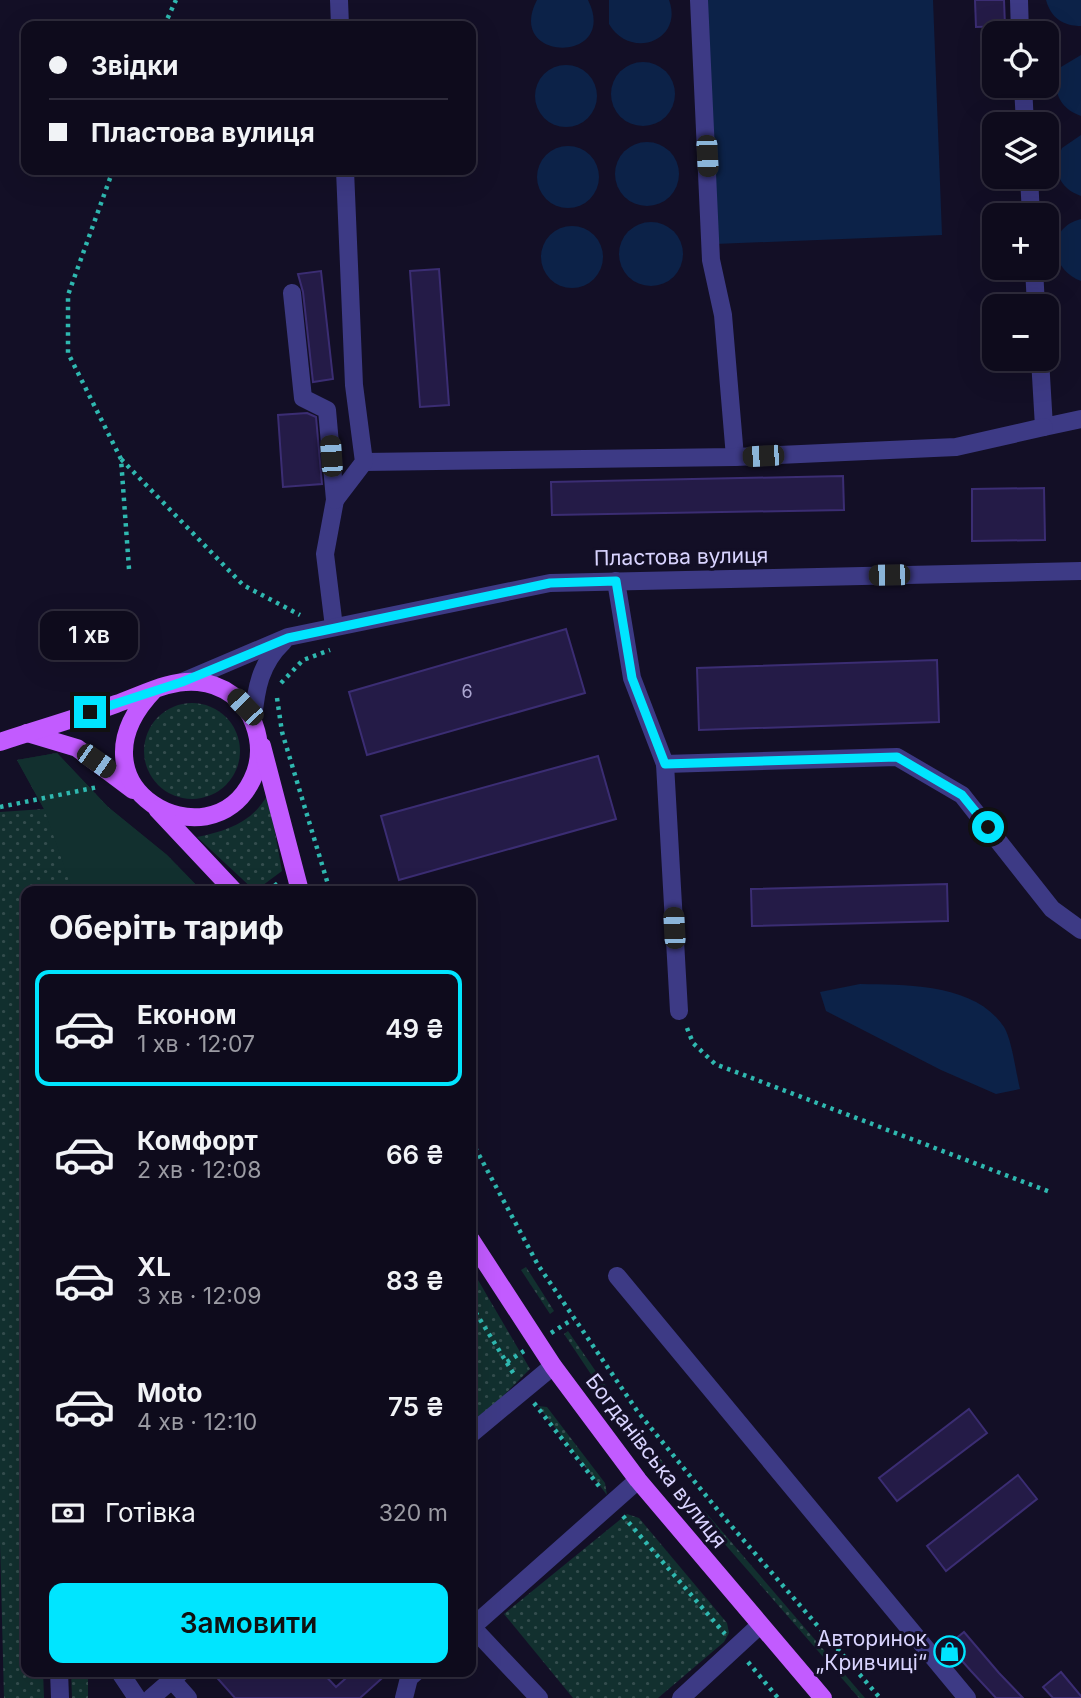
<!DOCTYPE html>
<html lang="uk">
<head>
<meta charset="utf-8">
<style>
  body { margin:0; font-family:Inter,sans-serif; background:#1c1929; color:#f1f3f6; height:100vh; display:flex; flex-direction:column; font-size:26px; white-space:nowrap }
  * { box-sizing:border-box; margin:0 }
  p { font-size:23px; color:#9b9ba3 }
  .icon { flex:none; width:38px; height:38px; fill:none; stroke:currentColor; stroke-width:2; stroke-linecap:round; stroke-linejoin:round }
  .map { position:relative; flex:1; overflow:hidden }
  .sheet { position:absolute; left:21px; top:886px; width:455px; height:791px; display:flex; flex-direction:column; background:#0e0b1c; border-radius:14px; box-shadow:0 7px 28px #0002,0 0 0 2px #2e2b3b }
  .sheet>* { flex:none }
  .top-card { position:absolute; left:21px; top:21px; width:455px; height:154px; border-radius:14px; box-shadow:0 7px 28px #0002,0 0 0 2px #2e2b3b; display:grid; align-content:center; height:154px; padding:0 28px; background:#0e0b1c }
  .buttons { position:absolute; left:982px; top:21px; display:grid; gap:14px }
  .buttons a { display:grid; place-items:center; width:77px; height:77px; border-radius:14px; background:#0e0b1c; box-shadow:0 7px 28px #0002,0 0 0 2px #2e2b3b; font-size:35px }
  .end { position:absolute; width:32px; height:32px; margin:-16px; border:9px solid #00e5ff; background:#111; box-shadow:0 0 0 4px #111 }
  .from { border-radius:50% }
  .bubble { position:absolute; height:49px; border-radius:14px; background:#0e0b1c; box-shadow:0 7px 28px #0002,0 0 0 2px #2e2b3b; font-size:23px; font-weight:600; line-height:49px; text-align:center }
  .car { position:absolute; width:21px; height:42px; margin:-21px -10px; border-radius:9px; box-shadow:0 0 5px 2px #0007; background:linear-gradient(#222 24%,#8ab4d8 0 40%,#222 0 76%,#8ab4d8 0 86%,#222 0) }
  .top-card b { display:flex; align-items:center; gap:24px; height:66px; font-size:26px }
  .top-card b+b { border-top:2px solid #2e2b3b }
  .top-card i { width:18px; height:18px; background:#f1f3f6 }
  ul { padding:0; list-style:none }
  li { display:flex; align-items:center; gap:21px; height:116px; margin:0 14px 10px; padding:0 14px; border:4px solid transparent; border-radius:14px }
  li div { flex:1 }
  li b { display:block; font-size:26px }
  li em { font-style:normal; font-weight:600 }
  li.current { border-color:#00e5ff }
  li>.icon { width:63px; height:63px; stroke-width:1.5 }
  h2 { padding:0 28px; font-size:32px; line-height:84px }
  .pay { display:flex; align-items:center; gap:18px; height:77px; padding:0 28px; font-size:26px }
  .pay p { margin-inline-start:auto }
  .action { display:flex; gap:14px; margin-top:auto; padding:14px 28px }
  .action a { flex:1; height:80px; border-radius:14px; background:#00e5ff; color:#111; font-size:28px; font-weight:600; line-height:80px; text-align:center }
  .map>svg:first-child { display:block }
  .grass { fill:url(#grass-dots) }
  .park { fill:#12302f }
  .water { fill:#0c2248 }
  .building { fill:#241b47; stroke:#3b2d73; stroke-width:2 }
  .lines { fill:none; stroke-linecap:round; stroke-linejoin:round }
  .path { stroke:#2fb8b0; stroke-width:4.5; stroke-dasharray:3.5 5; stroke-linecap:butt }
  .minor { stroke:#3d3a85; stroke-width:18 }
  .major { stroke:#c25bff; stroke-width:18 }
  .route { stroke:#00e5ff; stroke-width:9 }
  .labels { text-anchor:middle; stroke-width:6; stroke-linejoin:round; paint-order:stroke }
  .number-label { font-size:18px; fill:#aca6d1 }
  .street-label { font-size:21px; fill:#d9d4ff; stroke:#130f26 }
  .poi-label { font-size:21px; fill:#d9d4ff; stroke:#130f26; text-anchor:end }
</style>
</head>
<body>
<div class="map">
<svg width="1081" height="1698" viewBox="0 0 1081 1698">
  <defs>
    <pattern id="grass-dots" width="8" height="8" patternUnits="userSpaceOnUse" patternTransform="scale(1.75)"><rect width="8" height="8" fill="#12302f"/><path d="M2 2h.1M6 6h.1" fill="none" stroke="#344d4e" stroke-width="1.8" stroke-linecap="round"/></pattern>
  </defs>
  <rect width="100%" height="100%" fill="#130f26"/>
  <!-- grass -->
  <g class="grass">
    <circle cx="192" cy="751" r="48"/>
    <path d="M57,753l51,54 59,48 35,36h-176v780h17l1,27h-40l-4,-156v-730l44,-3 -27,-49z"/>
    <path d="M268,794l14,77 -27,20 -58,-54c30,-6 56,-15 71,-43z"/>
    <path d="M526,1267l28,44 -4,3 -29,-44z"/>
    <path d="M471,1268l59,101 -59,59z"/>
    <path d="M568,1331l51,74 57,74 -9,-3 -52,-66 -51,-76z"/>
    <path d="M538,1406l9,1 58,76 2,12z"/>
    <path d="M696,1501l169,197h-6l-164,-188z"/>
    <path d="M627,1514l12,4 88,105 2,10 -5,9 -66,56h-85l-69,-84z"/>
    <path d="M71,1671h17v27h-16z"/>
  </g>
  <!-- park -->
  <path class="park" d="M57,753l51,54 59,48 35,36h-129l-29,-82 -27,-49z"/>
  <!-- water -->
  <g class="water">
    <path d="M537,0h51c32,64 -84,63 -51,0z"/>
    <path d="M609,0h60c15,40 -38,61 -60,24z"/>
    <path d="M705,0h228l9,235 -227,9z"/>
    <path d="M1046,0h35v26c-18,0 -30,-8 -35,-26z"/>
    <path d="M1081,55v61c-23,-8 -30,-27 -20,-49z"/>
    <circle cx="643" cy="94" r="32"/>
    <circle cx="566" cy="96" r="31"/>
    <path d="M1081,135v61c-23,-8 -29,-27 -19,-48z"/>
    <circle cx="647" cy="174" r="32"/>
    <circle cx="568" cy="177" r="31"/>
    <path d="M1081,219v62c-31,-11 -36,-53 0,-62z"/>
    <circle cx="651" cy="254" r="32"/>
    <circle cx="572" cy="257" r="31"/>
    <path d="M860,984c46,1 115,-1 144,43 8,13 12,46 16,62l-24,5 -55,-24 -115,-59 -6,-19z"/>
  </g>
  <!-- building -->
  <g class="building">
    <path d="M975,0h29l1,26 -29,1z"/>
    <path d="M439,269l10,136 -29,2 -10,-136z"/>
    <path d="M321,271l12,108 -20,3 -10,-90 -5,-18z"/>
    <path d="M307,413l9,4 6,67 -39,3 -5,-72z"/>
    <path d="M843,476l1,34 -292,5 -1,-33z"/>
    <path d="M1044,488l1,52 -73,1v-52z"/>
    <path d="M566,629l19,64 -218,62 -18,-63z"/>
    <path d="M937,660l2,62 -240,8 -2,-62z"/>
    <path d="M598,756l18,63 -217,61 -18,-64z"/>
    <path d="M947,884l1,37 -196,5 -1,-37z"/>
    <path d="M969,1409l18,24 -90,68 -18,-23z"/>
    <path d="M1018,1475l19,24 -91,72 -19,-25z"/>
    <path d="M964,1632l35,41 24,25h-27l-25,-27 -23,-26z"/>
    <path d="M211,1671h110l15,16 18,-16h36l-30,27h-125z"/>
    <path d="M1061,1672l20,24v2h-28l-10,-11z"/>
  </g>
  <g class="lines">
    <!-- path -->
    <g class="path">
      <path d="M164,26l12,-26"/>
      <path d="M113,170l-45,125v58l53,106"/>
      <path d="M129,569l-8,-110 122,126 57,30"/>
      <path d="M281,683l22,-23 27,-10"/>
      <path d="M277,698l5,34 48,159"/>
      <path d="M0,807l98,-20"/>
      <path d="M268,891l10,-8"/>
      <path d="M687,1028l6,15 22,21 335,128"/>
      <path d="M471,1140l67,125 100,147 83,102 159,184"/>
      <path d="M471,1305l44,71"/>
      <path d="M551,1333l22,-14"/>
      <path d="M507,1362l17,-11"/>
      <path d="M534,1403l68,87"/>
      <path d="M623,1516l102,118"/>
      <path d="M748,1662l30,36"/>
    </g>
    <!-- minor -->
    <g class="minor">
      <path d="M339,0l1,26"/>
      <path d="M699,0l12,260 12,55 12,142"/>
      <path d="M1019,0l1,33"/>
      <path d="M1023,86l2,38"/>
      <path d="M1029,177l2,38"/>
      <path d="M1034,268l2,38"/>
      <path d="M292,293l11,105 24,12 8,90 -10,54 9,73"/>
      <path d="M1040,359l4,68 37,-8"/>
      <path d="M364,462l371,-5 221,-10 88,-20"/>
      <path d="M335,500l29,-38 -10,-77 -9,-215"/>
      <path d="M616,581l16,97 33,86 232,-7 65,38 90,114 29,21"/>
      <path d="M182,682l106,-45 262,-54 531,-12"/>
      <path d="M253,719c3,-30 7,-55 30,-77"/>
      <path d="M665,764l14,247"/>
      <path d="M617,1276l350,422"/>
      <path d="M471,1434l82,-68"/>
      <path d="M472,1627l67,71"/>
      <path d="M471,1628l167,-148"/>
      <path d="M59,1671l1,27"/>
      <path d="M119,1671l18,27"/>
      <path d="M172,1680l16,18"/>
      <path d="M151,1698l31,-27"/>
      <path d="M404,1698l5,-20 8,-7"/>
      <path d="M681,1698l79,-73"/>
    </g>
    <!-- major -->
    <g class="major">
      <path d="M27,733l50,15 56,42"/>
      <path d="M0,742c39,-13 78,-24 116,-38 26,-9 54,-25 82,-22 24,2 48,18 56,42 7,19 7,38 -2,56 -42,87 -191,7 -98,-90"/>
      <path d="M262,746l38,145"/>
      <path d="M157,809l77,82"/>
      <path d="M471,1240l82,126 85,114 185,218"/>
    </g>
  </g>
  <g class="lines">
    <!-- route -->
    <path class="route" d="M90,712l92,-30 106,-44 262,-55 66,-2 16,97 33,86 232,-7 65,38 26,32"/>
  </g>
  <!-- icons -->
  <defs>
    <symbol id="shop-ring" viewBox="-11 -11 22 22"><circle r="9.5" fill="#130f26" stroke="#00e5ff" stroke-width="1.5"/><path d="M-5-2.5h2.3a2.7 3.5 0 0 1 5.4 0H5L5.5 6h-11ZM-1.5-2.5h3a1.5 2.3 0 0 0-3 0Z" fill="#00e5ff"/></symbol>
  </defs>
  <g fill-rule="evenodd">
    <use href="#shop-ring" x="932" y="1634" width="35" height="35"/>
  </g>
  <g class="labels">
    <!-- number labels -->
    <g class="number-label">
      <text x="467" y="698">6</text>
    </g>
    <!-- street labels -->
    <g class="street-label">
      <text transform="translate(681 557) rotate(-1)" y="7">Пластова вулиця</text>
      <text transform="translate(656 1461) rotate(52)" y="7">Богданівська вулиця</text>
    </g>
    <!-- poi labels -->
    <g class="poi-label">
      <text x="927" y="1646">Авторинок<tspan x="927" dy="24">„Кривчиці“</tspan></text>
    </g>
  </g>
</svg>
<div class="buttons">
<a><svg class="icon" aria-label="locate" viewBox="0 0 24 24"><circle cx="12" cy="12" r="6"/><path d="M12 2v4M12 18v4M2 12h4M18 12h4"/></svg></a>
<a><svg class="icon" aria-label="layers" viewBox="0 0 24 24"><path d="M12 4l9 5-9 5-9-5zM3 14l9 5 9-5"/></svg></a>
<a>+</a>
<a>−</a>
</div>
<i class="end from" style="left:988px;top:827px"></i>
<i class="end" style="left:90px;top:712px"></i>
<div class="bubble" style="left:40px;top:611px;width:98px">1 хв</div>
<i class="car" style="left:707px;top:156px;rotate:177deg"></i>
<i class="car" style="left:331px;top:456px;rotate:356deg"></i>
<i class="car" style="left:763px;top:456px;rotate:267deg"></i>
<i class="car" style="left:889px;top:575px;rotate:269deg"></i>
<i class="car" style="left:245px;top:707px;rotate:316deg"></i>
<i class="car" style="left:96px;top:761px;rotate:125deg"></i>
<i class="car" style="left:674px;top:928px;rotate:357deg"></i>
<div class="top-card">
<b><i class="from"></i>Звідки</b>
<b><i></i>Пластова вулиця</b>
</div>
<section class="sheet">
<h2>Оберіть тариф</h2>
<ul>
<li class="current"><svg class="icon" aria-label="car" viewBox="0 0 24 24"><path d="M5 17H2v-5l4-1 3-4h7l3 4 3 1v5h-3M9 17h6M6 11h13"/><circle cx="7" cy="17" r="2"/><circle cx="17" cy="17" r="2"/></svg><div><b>Економ</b><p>1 хв · 12:07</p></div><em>49 ₴</em></li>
<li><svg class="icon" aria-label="car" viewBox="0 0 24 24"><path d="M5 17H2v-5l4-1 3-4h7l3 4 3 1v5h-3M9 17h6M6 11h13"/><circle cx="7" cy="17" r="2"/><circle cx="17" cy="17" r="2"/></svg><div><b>Комфорт</b><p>2 хв · 12:08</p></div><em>66 ₴</em></li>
<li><svg class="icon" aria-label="car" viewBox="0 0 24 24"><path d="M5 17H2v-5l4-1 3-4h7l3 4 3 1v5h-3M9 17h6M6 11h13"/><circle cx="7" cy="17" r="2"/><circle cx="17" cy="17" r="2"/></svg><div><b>XL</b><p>3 хв · 12:09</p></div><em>83 ₴</em></li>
<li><svg class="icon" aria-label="car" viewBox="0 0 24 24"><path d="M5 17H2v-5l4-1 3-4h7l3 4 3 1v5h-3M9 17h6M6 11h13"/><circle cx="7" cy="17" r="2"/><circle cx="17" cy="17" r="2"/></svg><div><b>Moto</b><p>4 хв · 12:10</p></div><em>75 ₴</em></li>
</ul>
<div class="pay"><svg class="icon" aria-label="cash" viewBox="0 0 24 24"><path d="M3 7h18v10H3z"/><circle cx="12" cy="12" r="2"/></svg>Готівка<p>320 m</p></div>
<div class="action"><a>Замовити</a></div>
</section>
</div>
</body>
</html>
